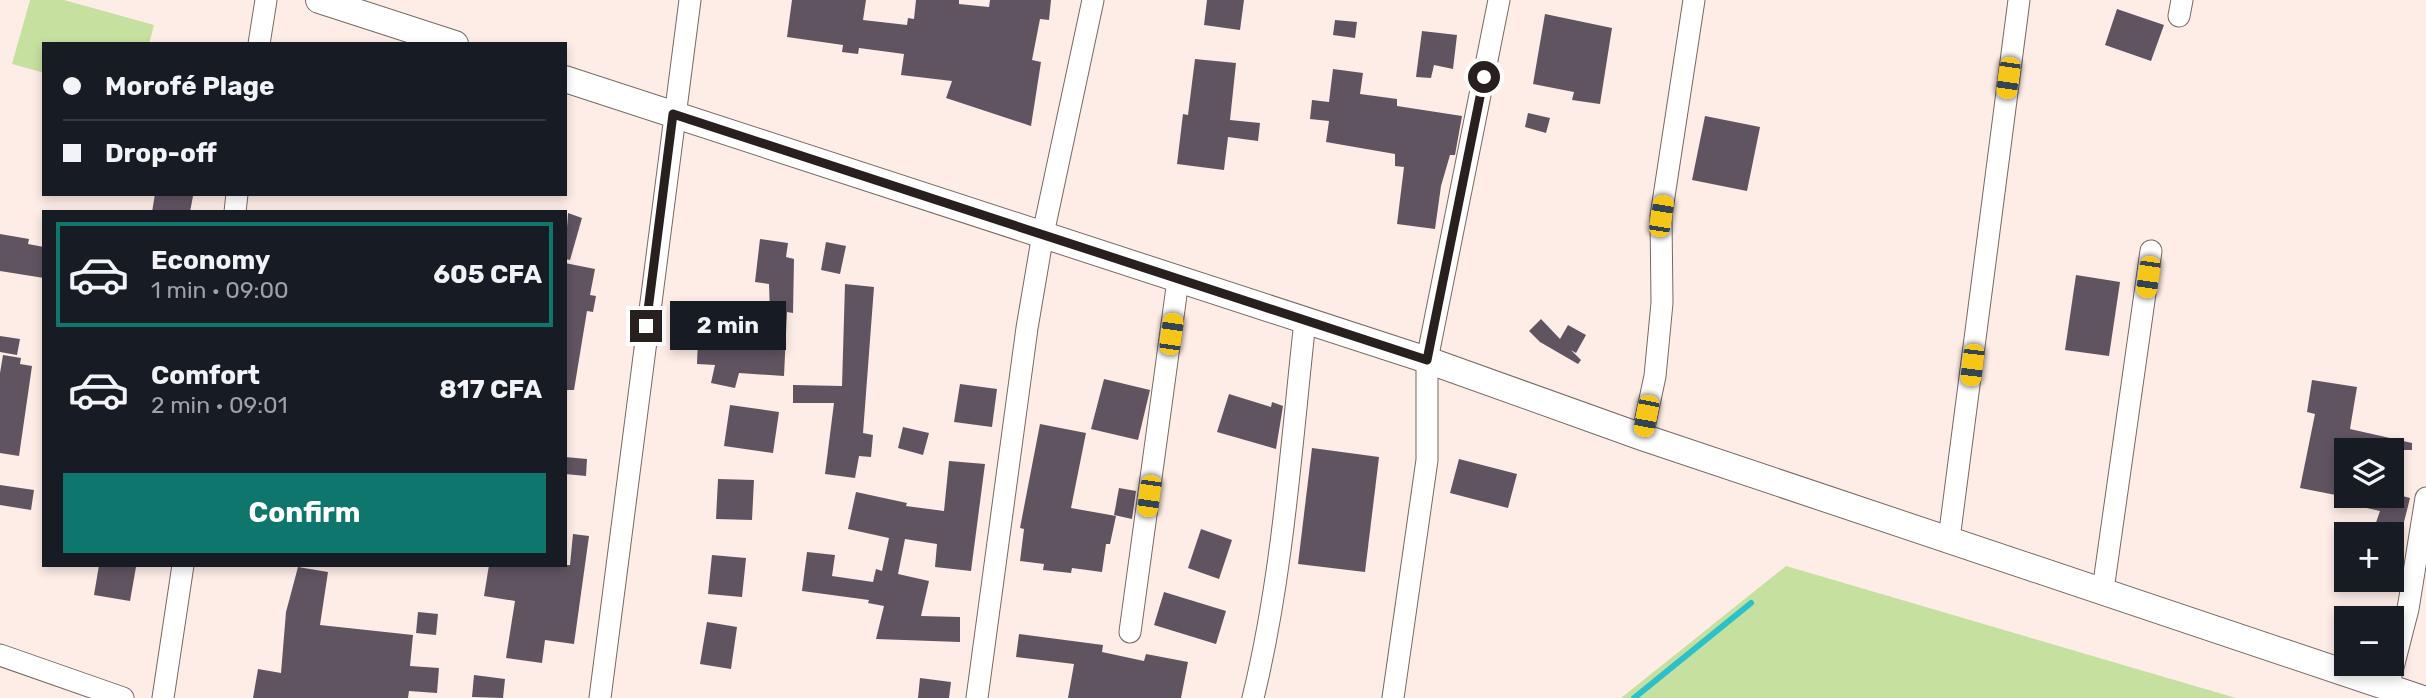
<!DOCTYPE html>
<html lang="en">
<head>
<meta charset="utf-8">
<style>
  body { margin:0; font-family:Rubik,sans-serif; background:#242831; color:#f1f3f6; height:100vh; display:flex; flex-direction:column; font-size:26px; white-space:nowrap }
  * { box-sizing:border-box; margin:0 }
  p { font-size:23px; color:#9ea1a6 }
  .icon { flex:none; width:38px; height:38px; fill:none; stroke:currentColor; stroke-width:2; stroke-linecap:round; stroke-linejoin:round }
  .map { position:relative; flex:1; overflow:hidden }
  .sheet { position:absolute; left:42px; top:210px; width:525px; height:357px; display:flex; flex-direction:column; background:#171b24; border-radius:0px; box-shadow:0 4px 10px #0003 }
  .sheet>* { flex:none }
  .top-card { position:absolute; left:42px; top:42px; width:525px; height:154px; border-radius:0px; box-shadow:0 4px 10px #0003; display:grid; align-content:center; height:154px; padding:0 21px; background:#171b24 }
  .fabs { position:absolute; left:2334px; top:438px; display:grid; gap:14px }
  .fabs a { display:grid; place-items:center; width:70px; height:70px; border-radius:0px; background:#171b24; box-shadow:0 4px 10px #0003; font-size:35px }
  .end { position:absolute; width:32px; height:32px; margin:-16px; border:9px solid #28201e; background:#fff; box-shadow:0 0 0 4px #fff }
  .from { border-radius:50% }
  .bubble { position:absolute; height:49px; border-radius:0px; background:#171b24; box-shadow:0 4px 10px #0003; font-size:23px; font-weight:700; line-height:49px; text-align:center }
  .car { position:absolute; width:21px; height:42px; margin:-21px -10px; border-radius:9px; box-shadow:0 0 5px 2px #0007; background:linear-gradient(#f5c518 24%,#345 0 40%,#f5c518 0 76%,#345 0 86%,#f5c518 0) }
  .top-card b { display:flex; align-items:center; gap:24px; height:66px; font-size:26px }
  .top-card b+b { border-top:2px solid #363941 }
  .top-card i { width:18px; height:18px; background:#f1f3f6 }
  ul { padding:12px 0 0; list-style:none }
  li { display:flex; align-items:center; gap:21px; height:105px; margin:0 14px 10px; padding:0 7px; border:4px solid transparent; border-radius:0px }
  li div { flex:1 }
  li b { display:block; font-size:26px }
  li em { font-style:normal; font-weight:700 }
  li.current { border-color:#0f766e }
  li>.icon { width:63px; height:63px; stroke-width:1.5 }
  .button { display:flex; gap:14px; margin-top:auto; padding:14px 21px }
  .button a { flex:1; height:80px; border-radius:0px; background:#0f766e; color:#fff; font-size:28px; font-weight:700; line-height:80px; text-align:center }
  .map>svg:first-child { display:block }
  .green { fill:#c6e0a0 }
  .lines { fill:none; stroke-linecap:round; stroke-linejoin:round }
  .stream { stroke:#2bc0ca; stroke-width:6 }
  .building { fill:#605461 }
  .minor-casing { stroke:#796761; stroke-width:23 }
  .tertiary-casing { stroke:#796761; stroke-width:28 }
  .minor { stroke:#fff; stroke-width:21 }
  .tertiary { stroke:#fff; stroke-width:26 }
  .route { stroke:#28201e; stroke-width:9 }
</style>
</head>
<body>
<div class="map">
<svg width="2426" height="698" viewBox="0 0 2426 698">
  <rect width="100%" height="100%" fill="#feede7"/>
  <!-- green -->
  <g class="green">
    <path d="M30,0h34l90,25 -5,19h-105v29l-32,-9z"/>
    <path d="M1786,566l450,132h-615z"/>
  </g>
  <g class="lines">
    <!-- stream -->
    <path class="stream" d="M1634,698l117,-95"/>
  </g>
  <!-- building -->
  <g class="building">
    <path d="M792,0h74l-3,20 44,5 1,-7 6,1 2,-19h43v4l30,3 1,-7h61l-2,20 -9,-1 -8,41 9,2 -10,64 -85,-28 6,-17 -51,-6 3,-21 -45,-6 -1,6 -16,-2 1,-7 -56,-8z"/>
    <path d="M1207,0h37l-4,30 -36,-5z"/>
    <path d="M2117,9l47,16 -13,36 -46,-16z"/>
    <path d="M1545,14l67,14 -12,76 -28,-4 2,-8 -41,-8z"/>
    <path d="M1335,20l22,2 -2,16 -22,-3z"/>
    <path d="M1422,31l35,4 -4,34 -19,-4 -3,13 -15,-1z"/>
    <path d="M1195,59l41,4 -6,57 30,3 -2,18 -30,-4 -4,33 -47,-6 6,-50 5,1z"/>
    <path d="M1333,69l30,4 -3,21 37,5v7l65,10 -7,39h-5l-9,31 -6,43 -38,-5 7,-57 -9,-1v-12l-69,-12 3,-21 -19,-2 2,-19 17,2z"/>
    <path d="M1528,113l22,5 -4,15 -21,-6z"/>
    <path d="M1705,116l55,11 -13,64 -55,-11z"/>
    <path d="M155,194l38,2 -3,16h-38z"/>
    <path d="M568,213l14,5 -12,42 -5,-1z"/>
    <path d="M0,234l29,5 -1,5 16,3v31l-44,-7z"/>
    <path d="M760,239l28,4 -2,14 8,2 -1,54 -6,-1 -3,64 -45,-3 -4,15 -24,-5 4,-18 -18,-1 1,-25 73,4 -2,-59 -14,-2z"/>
    <path d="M826,242l20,4 -6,28 -19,-4z"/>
    <path d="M565,263l30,6 -5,26 6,1 -3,16 -6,-1 -13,79h-9z"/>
    <path d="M2076,275l44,7 -11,74 -44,-6z"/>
    <path d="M845,284l29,3 -11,146 10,2 -2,22 -12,-1 -4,22 -30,-4 9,-71h-41v-18l49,1z"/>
    <path d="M1541,319l19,20 8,-14 18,10 -10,18 -5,-3 10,10 -3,4 -38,-22 -11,-11z"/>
    <path d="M0,336l20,3 -3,16 -17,-3z"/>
    <path d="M3,355l18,3 -1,6 12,2 -13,90 -19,-3v-80z"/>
    <path d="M1104,379l46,11 -12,50 -47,-11z"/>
    <path d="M2312,380l45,7 -7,42 62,14v7h-65l-6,46 -41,-8 15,-74 -8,-2z"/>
    <path d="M960,384l37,5 -5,38 -38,-5z"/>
    <path d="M1229,394l42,13 1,-5 11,4 -7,43 -59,-17z"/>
    <path d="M730,405l49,7 -6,41 -49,-7z"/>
    <path d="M1040,424l46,9 -15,75 45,8 -6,28h-4l-4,28 -30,-4 -1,5 -28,-3 1,-6 -24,-3 4,-32 -4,-1z"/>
    <path d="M903,427l26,6 -6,22 -25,-7z"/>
    <path d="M1312,448l67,9 -14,115 -67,-8z"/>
    <path d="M565,457l22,2 -1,17 -21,-2z"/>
    <path d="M1459,459l58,15 -9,34 -58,-15z"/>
    <path d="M949,461l36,3 -14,107 -36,-4 2,-23 -32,-5 -7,35 31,7 -8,35 39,1v25l-84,-3 8,-33 -16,-3 1,-3 -67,-9 5,-39 28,3 -3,21 41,6 3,-13 6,2 7,-33 -41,-9 8,-37 51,11 -1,3 38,5z"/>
    <path d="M718,479l36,1 -2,40 -36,-1z"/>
    <path d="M0,485l34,5 -3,20 -31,-5z"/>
    <path d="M1119,488l17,3 -4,28 -18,-4z"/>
    <path d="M2341,495h58l11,3 -9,36h-29l8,-23 -40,-9z"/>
    <path d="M1201,529l31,11 -13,39 -31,-11z"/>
    <path d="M573,534l16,2 -15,108 -29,-4 -3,23 -36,-5 9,-57 -31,-5 5,-31h81z"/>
    <path d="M712,555l34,3 -4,39 -34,-3z"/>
    <path d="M99,565l37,2 -6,34 -36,-6z"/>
    <path d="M298,567l30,5 -8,53 93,10 -3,31 29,2 -2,25 -28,-2 -1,7h-155l5,-29 23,4 5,-61z"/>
    <path d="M1164,592l62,19 -10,33 -62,-19z"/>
    <path d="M418,612l20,2 -2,21 -20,-2z"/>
    <path d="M707,622l30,5 -6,42 -31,-5z"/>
    <path d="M1019,634l84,11 -1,7 42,9 2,-7 42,8 -7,36h-113l6,-34 -58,-7z"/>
    <path d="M474,675l31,4 -2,19 -31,-1z"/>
    <path d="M920,678l31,4 -2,16h-31z"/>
  </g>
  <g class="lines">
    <defs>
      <g id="minor">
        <path d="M2179,16l3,-16"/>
        <path d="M259,44l7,-44"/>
        <path d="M235,212l2,-18"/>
        <path d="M1642,437l13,-61 7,-73 -1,-87 33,-216"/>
        <path d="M1949,539l70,-539"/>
        <path d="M2103,590l48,-339"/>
        <path d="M1130,632l48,-352"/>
        <path d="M0,655l123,43"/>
        <path d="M2388,687l20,-78 18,-111"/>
        <path d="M163,698l20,-133"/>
        <path d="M600,698l90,-698"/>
        <path d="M977,698l50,-370 16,-94 50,-234"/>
        <path d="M1253,698c30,-123 38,-251 52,-377"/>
        <path d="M1393,698l34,-238v-100l72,-360"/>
      </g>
      <g id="tertiary">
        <path d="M319,0l136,44"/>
        <path d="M565,79l862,281 215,77 778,261"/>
      </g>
    </defs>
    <!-- minor casing -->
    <use href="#minor" class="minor-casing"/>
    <!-- tertiary casing -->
    <use href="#tertiary" class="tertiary-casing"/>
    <!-- minor -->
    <use href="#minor" class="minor"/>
    <!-- tertiary -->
    <use href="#tertiary" class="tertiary"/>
  </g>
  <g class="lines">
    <!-- route -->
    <path class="route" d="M646,326l27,-212 754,246 57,-283"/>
  </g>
</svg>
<div class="fabs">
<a><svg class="icon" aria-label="layers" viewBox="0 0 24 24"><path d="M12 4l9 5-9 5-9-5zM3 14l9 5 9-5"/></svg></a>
<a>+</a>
<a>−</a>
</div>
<i class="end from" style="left:1484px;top:77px"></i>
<i class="end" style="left:646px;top:326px"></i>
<div class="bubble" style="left:670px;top:301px;width:116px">2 min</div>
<i class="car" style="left:2008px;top:78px;rotate:188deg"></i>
<i class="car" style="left:1661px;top:216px;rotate:9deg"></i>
<i class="car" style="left:2148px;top:277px;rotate:188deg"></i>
<i class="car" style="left:1171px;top:334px;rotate:8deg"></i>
<i class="car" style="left:1972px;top:365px;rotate:187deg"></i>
<i class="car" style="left:1646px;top:416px;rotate:191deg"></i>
<i class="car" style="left:1149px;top:496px;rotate:188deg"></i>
<div class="top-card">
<b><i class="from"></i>Morofé Plage</b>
<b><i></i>Drop-off</b>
</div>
<section class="sheet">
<ul>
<li class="current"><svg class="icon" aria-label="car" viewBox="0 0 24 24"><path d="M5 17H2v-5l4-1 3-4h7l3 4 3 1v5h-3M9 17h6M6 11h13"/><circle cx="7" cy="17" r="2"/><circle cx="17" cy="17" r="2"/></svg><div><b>Economy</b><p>1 min · 09:00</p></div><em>605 CFA</em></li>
<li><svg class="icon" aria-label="car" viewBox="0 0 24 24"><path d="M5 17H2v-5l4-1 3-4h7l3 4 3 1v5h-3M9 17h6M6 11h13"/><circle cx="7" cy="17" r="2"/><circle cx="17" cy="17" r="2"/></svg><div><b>Comfort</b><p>2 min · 09:01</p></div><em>817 CFA</em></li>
</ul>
<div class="button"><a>Confirm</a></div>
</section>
</div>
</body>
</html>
